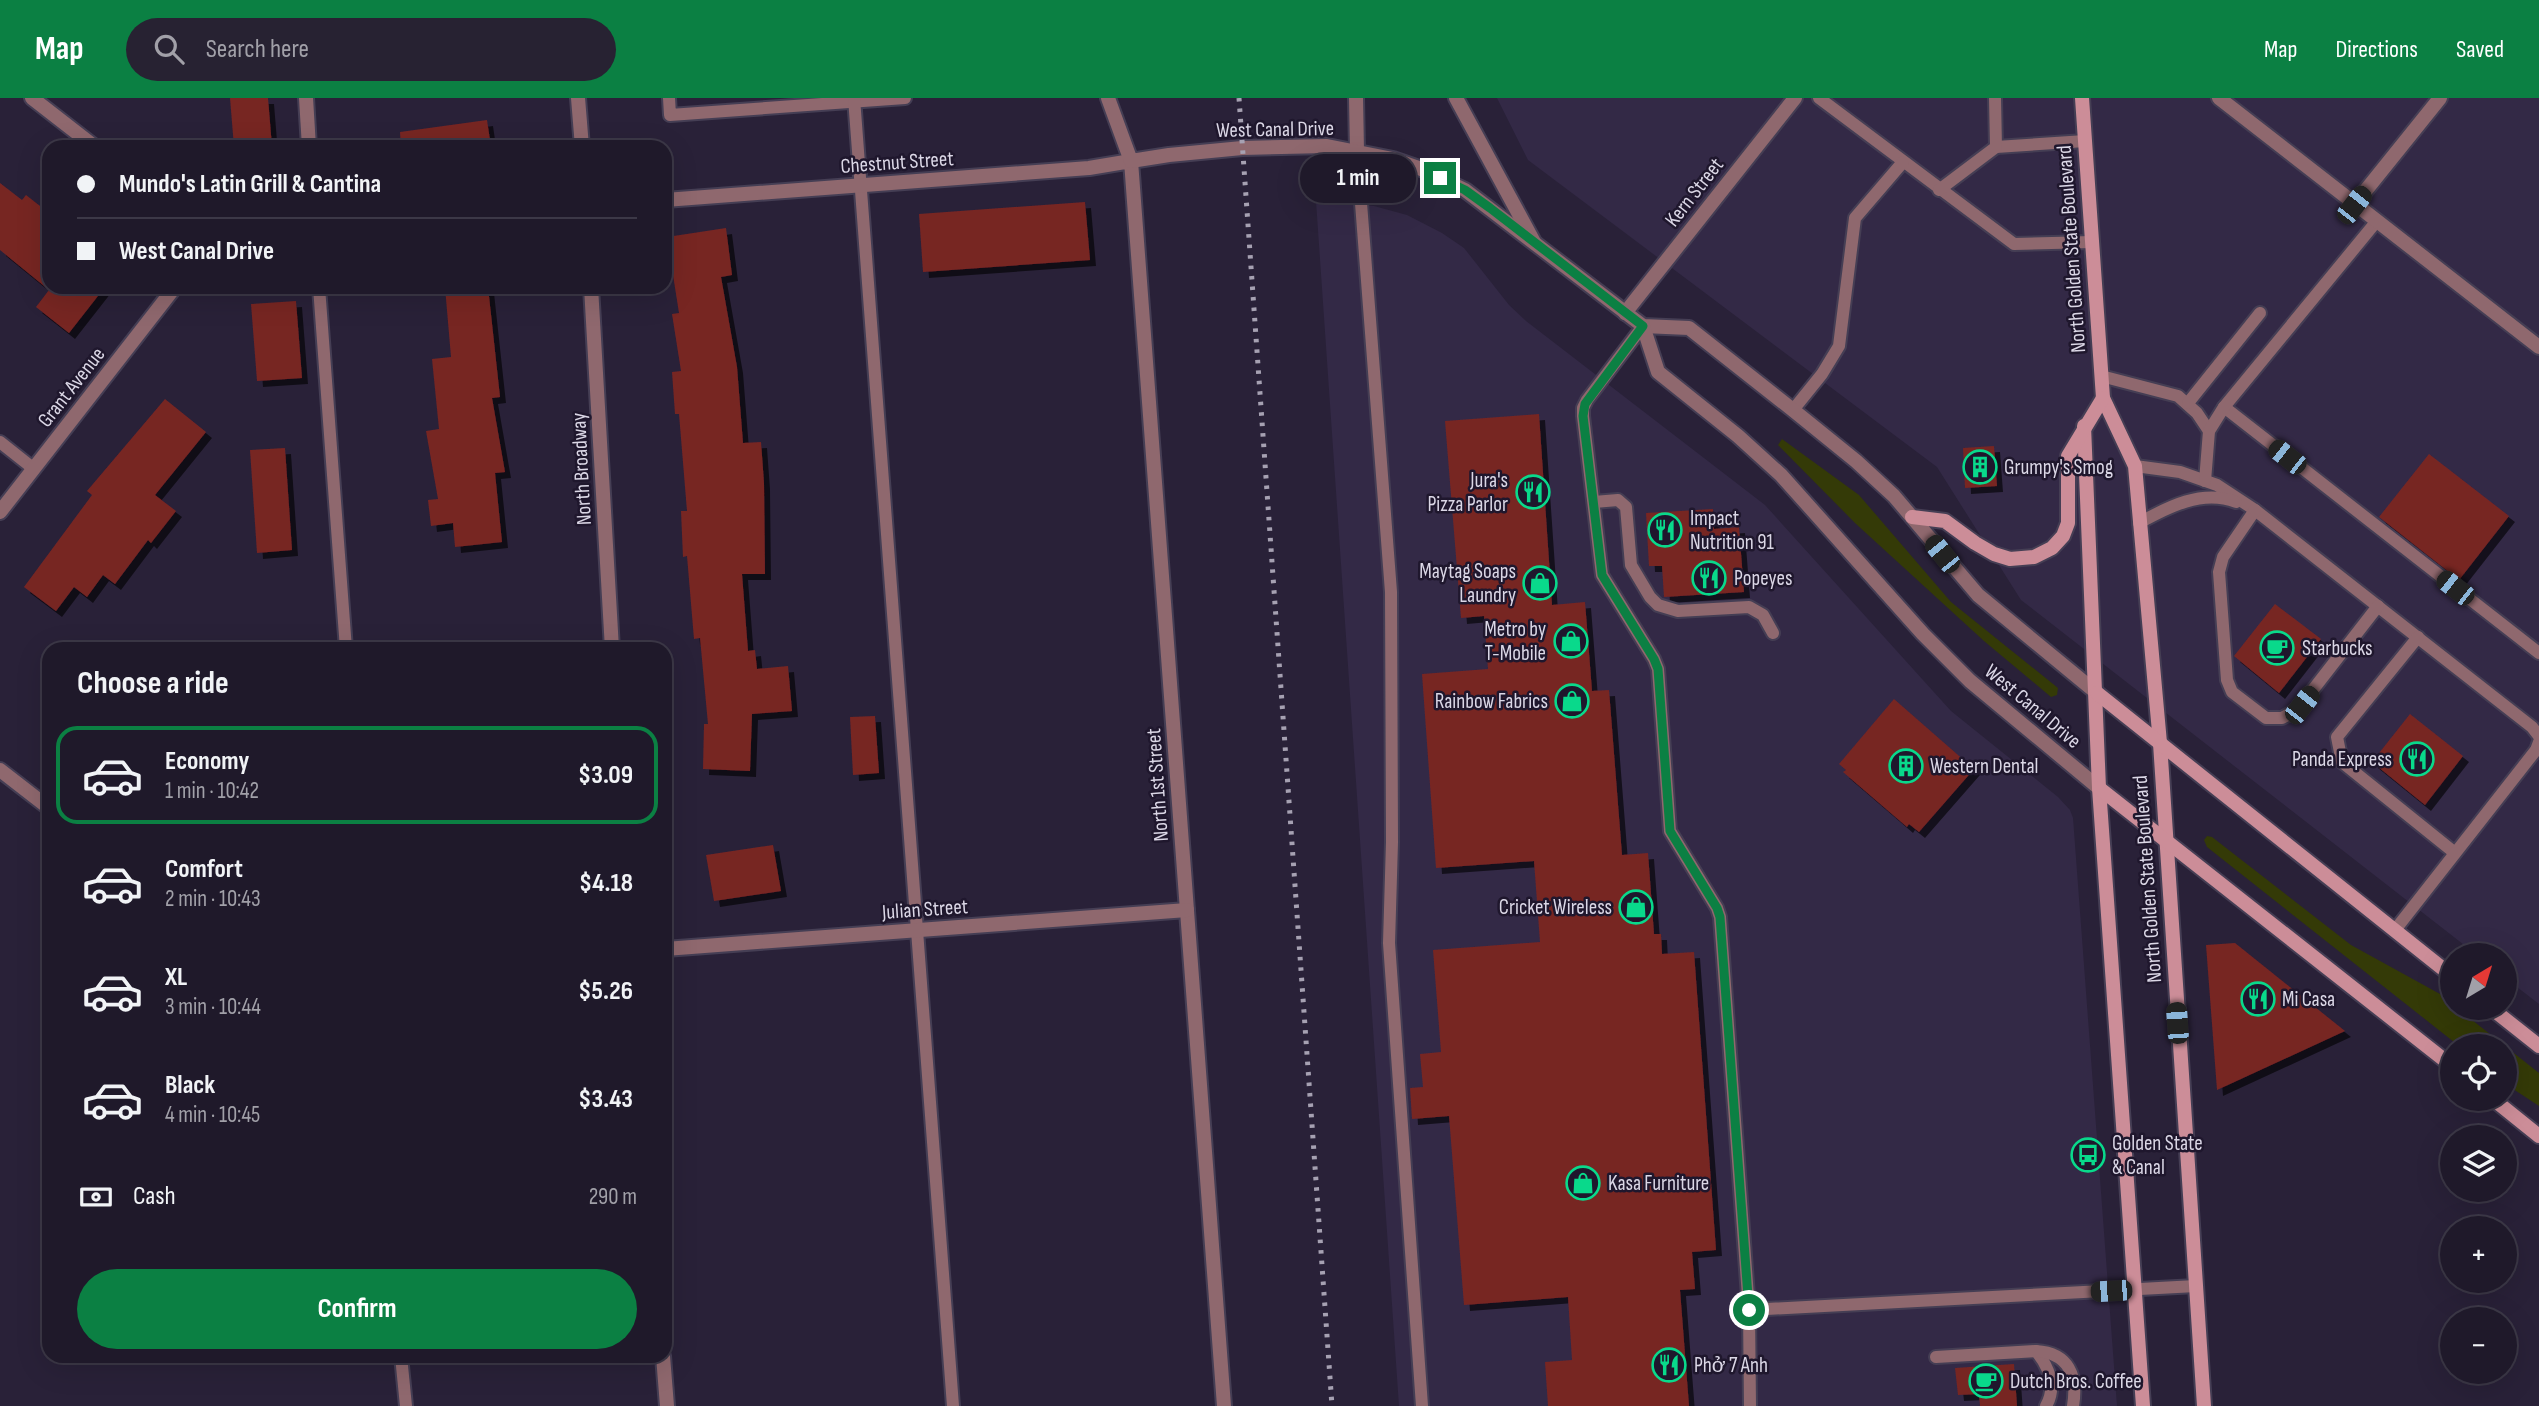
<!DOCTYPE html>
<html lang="en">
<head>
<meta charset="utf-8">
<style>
  body { margin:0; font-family:"Sofia Sans Condensed",sans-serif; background:#272232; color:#f1f3f6; height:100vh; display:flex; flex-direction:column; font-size:26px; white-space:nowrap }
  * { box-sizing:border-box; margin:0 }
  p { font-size:23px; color:#a1a0a8 }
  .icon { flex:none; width:38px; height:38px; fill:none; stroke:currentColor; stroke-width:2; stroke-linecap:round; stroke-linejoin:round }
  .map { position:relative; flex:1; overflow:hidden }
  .drawer { position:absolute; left:42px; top:544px; width:630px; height:721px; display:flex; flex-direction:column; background:#1f192a; border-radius:21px; box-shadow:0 7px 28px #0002,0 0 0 2px #3c3847 }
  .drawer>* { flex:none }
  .guide { position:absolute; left:42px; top:42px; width:630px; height:154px; border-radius:21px; box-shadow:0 7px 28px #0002,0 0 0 2px #3c3847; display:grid; align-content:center; height:154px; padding:0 35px; background:#1f192a }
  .needle { width:46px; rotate:38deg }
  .tools { position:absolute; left:2440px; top:845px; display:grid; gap:14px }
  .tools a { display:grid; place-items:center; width:77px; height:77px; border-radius:50%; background:#1f192a; box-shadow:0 7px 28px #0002,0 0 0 2px #3c3847; font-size:35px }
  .end { position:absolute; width:32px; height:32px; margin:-16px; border:9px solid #0b8043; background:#fff; box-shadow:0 0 0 4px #fff }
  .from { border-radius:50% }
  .bubble { position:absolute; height:49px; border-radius:24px; background:#1f192a; box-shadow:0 7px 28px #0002,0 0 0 2px #3c3847; font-size:23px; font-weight:700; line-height:49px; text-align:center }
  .car { position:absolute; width:21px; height:42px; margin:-21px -10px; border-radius:9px; box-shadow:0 0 5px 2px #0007; background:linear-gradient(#222 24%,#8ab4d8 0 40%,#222 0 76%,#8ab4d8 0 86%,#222 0) }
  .guide b { display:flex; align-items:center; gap:24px; height:66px; font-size:26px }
  .guide b+b { border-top:2px solid #3c3847 }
  .guide i { width:18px; height:18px; background:#f1f3f6 }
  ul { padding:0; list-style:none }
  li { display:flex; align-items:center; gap:21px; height:98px; margin:0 14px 10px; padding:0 21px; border:4px solid transparent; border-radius:21px }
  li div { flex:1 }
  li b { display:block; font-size:26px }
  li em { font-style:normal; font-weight:700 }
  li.on { border-color:#0b8043 }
  li>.icon { width:63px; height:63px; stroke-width:1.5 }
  h2 { padding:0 35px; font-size:32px; line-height:84px }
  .pay { display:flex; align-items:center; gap:18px; height:77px; padding:0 35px; font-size:26px }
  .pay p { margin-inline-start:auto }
  .button { display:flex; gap:14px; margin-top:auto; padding:14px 35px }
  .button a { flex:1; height:80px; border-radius:42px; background:#0b8043; color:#fff; font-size:28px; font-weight:700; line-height:80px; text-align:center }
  header { display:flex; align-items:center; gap:42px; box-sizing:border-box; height:98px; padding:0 35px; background:#0b8043; color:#fff }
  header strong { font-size:33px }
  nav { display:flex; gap:38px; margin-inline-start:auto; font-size:24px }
  .search { width:490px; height:63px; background:#272232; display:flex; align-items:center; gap:18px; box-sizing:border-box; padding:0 24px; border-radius:38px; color:#a1a0a8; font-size:26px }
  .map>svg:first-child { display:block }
  .built { fill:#332946 }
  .green { fill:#343a07 }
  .building { fill:#772524; filter:url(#shadow) }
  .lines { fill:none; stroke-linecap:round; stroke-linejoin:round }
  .service-casing { stroke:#453e54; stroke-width:16 }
  .minor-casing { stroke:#453e54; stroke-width:18 }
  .tertiary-casing { stroke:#453e54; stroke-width:18 }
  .secondary-casing { stroke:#453e54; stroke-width:18 }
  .service { stroke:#8f686e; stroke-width:12 }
  .minor { stroke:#8f686e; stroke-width:14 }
  .tertiary { stroke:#8f686e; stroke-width:14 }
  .secondary { stroke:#cc8d98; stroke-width:14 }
  .rail { stroke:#a6a1b2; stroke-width:5; stroke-dasharray:3.5 7; stroke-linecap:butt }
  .route { stroke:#0b8043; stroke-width:9 }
  .labels { text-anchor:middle; stroke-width:5; stroke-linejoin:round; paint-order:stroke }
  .street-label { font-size:21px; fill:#dbd7e6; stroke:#1f172d }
  .poi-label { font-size:21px; fill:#dbd7e6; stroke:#1f172d; text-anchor:start }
</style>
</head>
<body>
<header>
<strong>Map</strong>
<div class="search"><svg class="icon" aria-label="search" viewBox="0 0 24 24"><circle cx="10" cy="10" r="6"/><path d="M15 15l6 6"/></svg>Search here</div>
<nav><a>Map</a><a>Directions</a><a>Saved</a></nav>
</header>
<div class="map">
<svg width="2539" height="1308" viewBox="0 0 2539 1308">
  <defs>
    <filter id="shadow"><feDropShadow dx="6" dy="6" stdDeviation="0" flood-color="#0009"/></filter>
  </defs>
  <rect width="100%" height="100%" fill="#292138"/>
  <!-- built -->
  <g class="built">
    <path d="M1497,0h1042v906l-35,-27v-21l-27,-1 -456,-355 -84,-133 -409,-307z"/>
    <path d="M1316,103l58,5 33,9 35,18 22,15 45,57 17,16 239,184 186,206 107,86 12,13 3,8 44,588h-718z"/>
  </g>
  <!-- green -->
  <g class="green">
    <path d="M1782,341l77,56 92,107 107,86 -1,7 -6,2 -67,-56 -129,-118 -77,-78z"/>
    <path d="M2207,738l5,1 139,108 89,49 12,10v4h5l82,65v33l-35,-23v-37h-45l-252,-199 -3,-7z"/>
  </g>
  <!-- building -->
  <g class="building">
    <path d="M230,0h38l4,49h-38z"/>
    <path d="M487,22l4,27h-90l-1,-15z"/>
    <path d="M0,85l22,17 4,-5 23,18v77l2,-3h54l-36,46 -33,-26 13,-17 -49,-40z"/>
    <path d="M1085,104l5,58 -167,12 -4,-58z"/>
    <path d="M726,130l6,47 -11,2 16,90 6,76 18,-1 3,41 1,91h-23l6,77 7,-1 2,19 31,-3 4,45 -40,3 -2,57 -47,-2 1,-45h4l-8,-86 -6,1 -7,-83 -4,1 -2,-46h6l-8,-97h-4l-3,-42 9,-1 -9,-57 7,-1 -12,-76z"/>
    <path d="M445,189h43l12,110 -8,1 13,74 -10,1 7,69 -47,5 -2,-24 -22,3 -3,-26 10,-1 -12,-68 13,-2 -7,-70 19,-2z"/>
    <path d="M296,203l6,77 -45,3 -6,-77z"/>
    <path d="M165,301l41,33 -51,63 21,16 -25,32 -3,-3 -33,44 -12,-9 -16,22 -13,-10 -18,24 -32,-24 68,-92 -5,-4z"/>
    <path d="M1539,316l13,191 33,-3 7,89 17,-1 13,165 26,-2 6,81h7l1,20 32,-2 22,298 -24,2 3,37 -15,1 9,116h-141l-3,-44 27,-2 -4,-63 -104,8 -15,-189 -37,3 -2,-31 13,-1 -3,-33 21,-2 -8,-102 107,-8 -6,-81 -98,7 -14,-194 66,-5 -4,-53 -23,2 -16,-197z"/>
    <path d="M1994,348l3,40 -32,2 -2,-40z"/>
    <path d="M285,350l7,102 -35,3 -7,-103z"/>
    <path d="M2429,356l80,62 -50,64 -80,-63z"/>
    <path d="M1713,411l1,20 25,-2 5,65 -80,5 -2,-31h-13l-3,-53z"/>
    <path d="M2275,506l46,35 -42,54 -45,-37z"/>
    <path d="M1894,601l80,70 -55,63 -10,-8 -2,3 -64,-55 3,-2 -7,-6z"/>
    <path d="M2410,616l53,42 -38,49 -53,-43z"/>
    <path d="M875,618l4,57 -26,2 -3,-58z"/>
    <path d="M773,747l8,46 -67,10 -8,-46z"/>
    <path d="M2235,845l110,88 -128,59 -11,-145z"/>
    <path d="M2014,1266l3,42h-37l-1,-12 -21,1 -3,-27z"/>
  </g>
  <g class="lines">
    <defs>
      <g id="service">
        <path d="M669,0l1,17 235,-17"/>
        <path d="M854,0l99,1308"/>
        <path d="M1819,0l195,146 78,-2"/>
        <path d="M1996,49l89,-6"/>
        <path d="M1357,53l34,441 1,250 -3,101 33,463"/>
        <path d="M1939,92l57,-43 -1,-49"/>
        <path d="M319,189l27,362"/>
        <path d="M1643,228l-56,74 -4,8v8l19,159 52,84 4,10 12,162 47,77 3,9 29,393 1,96"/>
        <path d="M2101,278l77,20 19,17 12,18"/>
        <path d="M2188,305l72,-90"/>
        <path d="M2224,309l315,246"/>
        <path d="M1793,312l29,-36 17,-28 16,-128 48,-56"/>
        <path d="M0,344l34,27"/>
        <path d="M2135,368l45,6 37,13 38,25 277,217 7,9"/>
        <path d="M2205,383l4,-50 15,-24 152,-185"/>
        <path d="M1594,404l24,-2 8,7 5,58 19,32 8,8 20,6 71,-4 14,8 10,18"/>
        <path d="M2255,412l-32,47 -4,15 8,108 5,12 34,26h16l16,-9 80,-103"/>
        <path d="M2139,425c29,-16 63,-34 97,-21"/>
        <path d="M2418,539l-81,100 5,25 113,91"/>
        <path d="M2395,832l141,-180 3,-8"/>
        <path d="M1749,1212l447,-24"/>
        <path d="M2036,1253c13,16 21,36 10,55"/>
        <path d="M401,1258l5,50"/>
        <path d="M1936,1259l100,-6c33,2 42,25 37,55"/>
      </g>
      <g id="minor">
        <path d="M32,0l63,49"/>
        <path d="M306,0l3,49"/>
        <path d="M578,0l4,49"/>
        <path d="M1356,0l1,53"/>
        <path d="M1456,0l78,144"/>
        <path d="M2219,0l320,249"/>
        <path d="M665,102l424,-32 42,-7 93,1245"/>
        <path d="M2354,107l86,-107"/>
        <path d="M591,189l21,362"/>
        <path d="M1625,215l170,-215"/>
        <path d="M0,414l175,-225"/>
        <path d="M0,672l49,38"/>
        <path d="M665,851l522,-39"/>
        <path d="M663,1258l4,50"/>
      </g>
      <g id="tertiary">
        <path d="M1108,0l23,63 38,-6 73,-7 85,-2 66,13 26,9 46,22 178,136 46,2 104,82 63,51 38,35 84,99 119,98"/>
        <path d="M1643,228l15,46 80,64 43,39 142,159 47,47 129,107"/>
      </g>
      <g id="secondary">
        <path d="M2082,0l21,300 32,68 25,277 44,663"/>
        <path d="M2084,328l15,362 44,618"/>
        <path d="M1912,419l33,4 30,22 19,11 16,5 24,-2 18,-9 11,-12 5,-13v-67l35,-58"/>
        <path d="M2097,595l355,283"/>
        <path d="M2099,690l353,278"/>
        <path d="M2491,910l48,38"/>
        <path d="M2493,1001l46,37"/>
      </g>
    </defs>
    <!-- service casing -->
    <use href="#service" class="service-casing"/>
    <!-- minor casing -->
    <use href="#minor" class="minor-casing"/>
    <!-- tertiary casing -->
    <use href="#tertiary" class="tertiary-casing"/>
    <!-- secondary casing -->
    <use href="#secondary" class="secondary-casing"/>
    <!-- service -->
    <use href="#service" class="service"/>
    <!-- minor -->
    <use href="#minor" class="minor"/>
    <!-- tertiary -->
    <use href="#tertiary" class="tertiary"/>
    <!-- secondary -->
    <use href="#secondary" class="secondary"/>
    <!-- rail -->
    <path class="rail" d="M1239,0l93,1308"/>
  </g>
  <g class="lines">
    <!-- route -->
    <path class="route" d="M1440,80l25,12 25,18 153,118 -58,78 -2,12 19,159 52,84 4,10 12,162 47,77 3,9 29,393"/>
  </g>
  <!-- icons -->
  <defs>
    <symbol id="building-ring" viewBox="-11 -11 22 22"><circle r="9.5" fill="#1f172d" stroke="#09d98b" stroke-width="1.5"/><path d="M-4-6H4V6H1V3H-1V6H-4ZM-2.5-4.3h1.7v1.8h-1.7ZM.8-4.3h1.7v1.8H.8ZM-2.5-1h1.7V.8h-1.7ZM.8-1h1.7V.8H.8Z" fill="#09d98b"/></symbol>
    <symbol id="restaurant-ring" viewBox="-11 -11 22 22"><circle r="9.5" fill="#1f172d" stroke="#09d98b" stroke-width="1.5"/><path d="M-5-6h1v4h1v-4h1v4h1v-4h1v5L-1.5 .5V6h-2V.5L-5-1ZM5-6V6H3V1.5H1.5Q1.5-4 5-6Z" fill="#09d98b"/></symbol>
    <symbol id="shop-ring" viewBox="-11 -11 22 22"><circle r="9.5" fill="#1f172d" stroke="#09d98b" stroke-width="1.5"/><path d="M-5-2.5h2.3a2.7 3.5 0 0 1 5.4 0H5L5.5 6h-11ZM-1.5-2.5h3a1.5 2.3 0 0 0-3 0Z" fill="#09d98b"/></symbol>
    <symbol id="cafe-ring" viewBox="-11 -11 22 22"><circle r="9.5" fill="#1f172d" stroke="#09d98b" stroke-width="1.5"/><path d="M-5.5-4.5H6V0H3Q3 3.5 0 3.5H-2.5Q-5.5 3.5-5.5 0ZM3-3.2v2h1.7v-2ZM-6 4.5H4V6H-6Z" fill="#09d98b"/></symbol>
    <symbol id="bus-ring" viewBox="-11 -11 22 22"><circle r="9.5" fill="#1f172d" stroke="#09d98b" stroke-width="1.5"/><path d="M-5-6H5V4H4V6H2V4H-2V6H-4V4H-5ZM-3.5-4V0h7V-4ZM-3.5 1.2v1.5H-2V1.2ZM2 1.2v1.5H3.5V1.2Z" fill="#09d98b"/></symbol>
  </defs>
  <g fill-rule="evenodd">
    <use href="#building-ring" x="1961" y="350" width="38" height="38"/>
    <use href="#restaurant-ring" x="1514" y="375" width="38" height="38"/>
    <use href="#restaurant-ring" x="1646" y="413" width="38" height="38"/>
    <use href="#restaurant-ring" x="1690" y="461" width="38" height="38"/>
    <use href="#shop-ring" x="1521" y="466" width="38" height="38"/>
    <use href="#shop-ring" x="1552" y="524" width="38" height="38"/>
    <use href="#cafe-ring" x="2258" y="531" width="38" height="38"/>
    <use href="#shop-ring" x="1553" y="584" width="38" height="38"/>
    <use href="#restaurant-ring" x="2398" y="642" width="38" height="38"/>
    <use href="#building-ring" x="1887" y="649" width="38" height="38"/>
    <use href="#shop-ring" x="1617" y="790" width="38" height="38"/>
    <use href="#restaurant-ring" x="2239" y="882" width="38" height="38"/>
    <use href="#bus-ring" x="2069" y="1038" width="38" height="38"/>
    <use href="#shop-ring" x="1564" y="1066" width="38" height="38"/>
    <use href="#restaurant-ring" x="1650" y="1248" width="38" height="38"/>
    <use href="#cafe-ring" x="1967" y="1264" width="38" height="38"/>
  </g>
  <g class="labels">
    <!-- street labels -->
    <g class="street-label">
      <text transform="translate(1275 31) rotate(-1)" y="7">West Canal Drive</text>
      <text transform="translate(897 64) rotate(-4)" y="7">Chestnut Street</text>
      <text transform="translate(1694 94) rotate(-52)" y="7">Kern Street</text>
      <text transform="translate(2071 151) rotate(-94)" y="7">North Golden State Boulevard</text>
      <text transform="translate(71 289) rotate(-52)" y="7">Grant Avenue</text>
      <text transform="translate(581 371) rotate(-93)" y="7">North Broadway</text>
      <text transform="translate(2033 608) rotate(40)" y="7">West Canal Drive</text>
      <text transform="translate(1157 687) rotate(-94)" y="7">North 1st Street</text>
      <text transform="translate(2147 781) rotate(-94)" y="7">North Golden State Boulevard</text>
      <text transform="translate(925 811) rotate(-4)" y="7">Julian Street</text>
    </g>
    <!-- poi labels -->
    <g class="poi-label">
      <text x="2004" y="376">Grumpy's Smog</text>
      <text x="1508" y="389" text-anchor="end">Jura's<tspan x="1508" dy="24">Pizza Parlor</tspan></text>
      <text x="1690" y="427">Impact<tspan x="1690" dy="24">Nutrition 91</tspan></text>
      <text x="1516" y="480" text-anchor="end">Maytag Soaps<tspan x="1516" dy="24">Laundry</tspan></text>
      <text x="1734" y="487">Popeyes</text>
      <text x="1546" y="538" text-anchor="end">Metro by<tspan x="1546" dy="24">T-Mobile</tspan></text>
      <text x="2302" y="557">Starbucks</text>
      <text x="1548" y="610" text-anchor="end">Rainbow Fabrics</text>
      <text x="2392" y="668" text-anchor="end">Panda Express</text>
      <text x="1930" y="675">Western Dental</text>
      <text x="1612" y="816" text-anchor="end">Cricket Wireless</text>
      <text x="2282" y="908">Mi Casa</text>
      <text x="2112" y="1052">Golden State<tspan x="2112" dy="24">&amp; Canal</tspan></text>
      <text x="1608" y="1092">Kasa Furniture</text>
      <text x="1694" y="1274">Phở 7 Anh</text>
      <text x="2010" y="1290">Dutch Bros. Coffee</text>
    </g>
  </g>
</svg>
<div class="tools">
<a><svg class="needle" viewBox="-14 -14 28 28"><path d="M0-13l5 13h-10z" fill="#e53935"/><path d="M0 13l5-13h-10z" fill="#a1a0a8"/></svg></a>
<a><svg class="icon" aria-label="locate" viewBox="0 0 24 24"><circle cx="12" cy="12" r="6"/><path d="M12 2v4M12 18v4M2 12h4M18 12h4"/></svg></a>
<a><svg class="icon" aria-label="layers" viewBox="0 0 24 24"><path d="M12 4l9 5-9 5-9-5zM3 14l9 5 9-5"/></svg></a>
<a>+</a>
<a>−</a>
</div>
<i class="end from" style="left:1749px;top:1212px"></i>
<i class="end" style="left:1440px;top:80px"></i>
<div class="bubble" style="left:1300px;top:56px;width:116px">1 min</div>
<i class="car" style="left:2354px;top:107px;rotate:38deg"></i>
<i class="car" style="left:2287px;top:359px;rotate:308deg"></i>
<i class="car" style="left:1942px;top:456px;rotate:321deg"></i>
<i class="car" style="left:2455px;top:490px;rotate:308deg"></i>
<i class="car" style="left:2302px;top:607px;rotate:38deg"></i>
<i class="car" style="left:2177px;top:925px;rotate:356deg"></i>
<i class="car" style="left:2111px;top:1193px;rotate:267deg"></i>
<div class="guide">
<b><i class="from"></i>Mundo's Latin Grill &amp; Cantina</b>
<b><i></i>West Canal Drive</b>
</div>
<section class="drawer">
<h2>Choose a ride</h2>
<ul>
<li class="on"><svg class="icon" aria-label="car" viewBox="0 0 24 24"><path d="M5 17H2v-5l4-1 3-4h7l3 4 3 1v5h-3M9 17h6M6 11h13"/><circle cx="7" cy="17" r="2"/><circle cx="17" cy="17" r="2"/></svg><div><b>Economy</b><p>1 min · 10:42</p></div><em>$3.09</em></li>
<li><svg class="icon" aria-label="car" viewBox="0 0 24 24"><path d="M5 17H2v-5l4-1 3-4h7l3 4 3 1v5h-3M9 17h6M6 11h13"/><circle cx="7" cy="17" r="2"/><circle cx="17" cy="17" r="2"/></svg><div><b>Comfort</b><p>2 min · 10:43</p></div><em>$4.18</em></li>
<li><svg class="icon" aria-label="car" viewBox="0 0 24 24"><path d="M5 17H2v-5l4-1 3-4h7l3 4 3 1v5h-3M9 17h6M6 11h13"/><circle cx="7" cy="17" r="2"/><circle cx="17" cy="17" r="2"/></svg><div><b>XL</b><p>3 min · 10:44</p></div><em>$5.26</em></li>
<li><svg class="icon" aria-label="car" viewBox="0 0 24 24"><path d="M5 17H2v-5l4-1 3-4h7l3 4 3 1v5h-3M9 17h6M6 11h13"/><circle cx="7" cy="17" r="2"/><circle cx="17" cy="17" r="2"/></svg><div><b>Black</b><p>4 min · 10:45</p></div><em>$3.43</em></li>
</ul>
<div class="pay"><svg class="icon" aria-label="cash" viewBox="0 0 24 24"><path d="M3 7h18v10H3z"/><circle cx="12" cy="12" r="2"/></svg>Cash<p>290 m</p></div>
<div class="button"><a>Confirm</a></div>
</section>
</div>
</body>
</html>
